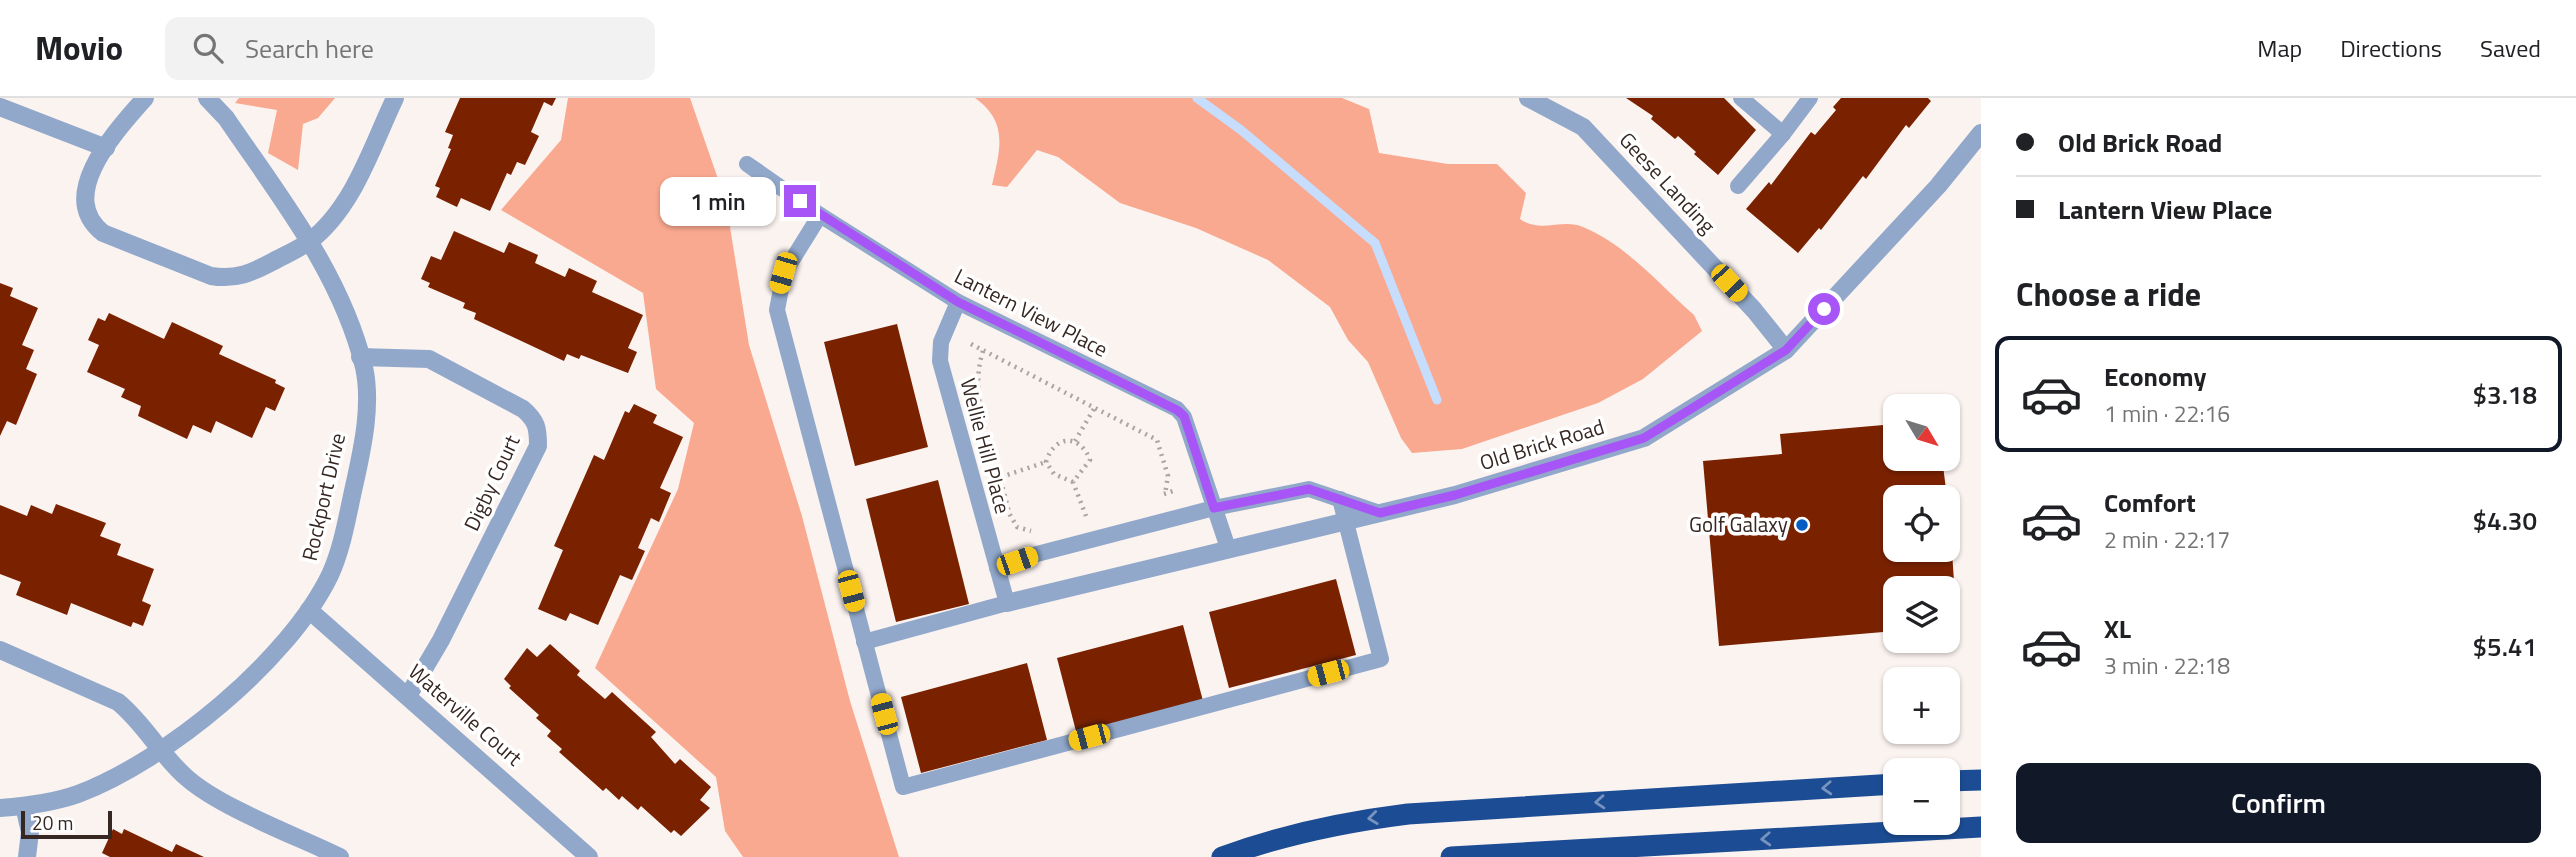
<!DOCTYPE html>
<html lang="en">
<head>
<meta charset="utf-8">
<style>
  body { margin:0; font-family:"Titillium Web",sans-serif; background:#f2f2f2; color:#202124; height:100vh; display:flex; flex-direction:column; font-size:26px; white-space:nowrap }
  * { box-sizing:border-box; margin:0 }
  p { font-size:23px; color:#757577 }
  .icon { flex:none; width:38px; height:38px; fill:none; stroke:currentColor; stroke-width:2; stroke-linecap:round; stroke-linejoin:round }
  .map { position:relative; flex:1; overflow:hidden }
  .drawer { display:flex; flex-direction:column; background:#fff; width:595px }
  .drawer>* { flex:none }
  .top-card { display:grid; align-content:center; height:154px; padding:0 35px; background:#fff }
  .needle { width:46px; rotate:128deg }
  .fabs { position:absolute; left:1883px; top:296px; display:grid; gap:14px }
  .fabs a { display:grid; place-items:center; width:77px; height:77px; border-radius:14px; background:#fff; box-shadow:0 2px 5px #0004; font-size:35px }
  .scale { position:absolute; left:21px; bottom:18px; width:91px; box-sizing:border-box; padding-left:7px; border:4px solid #362722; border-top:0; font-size:19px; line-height:24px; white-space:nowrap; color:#362722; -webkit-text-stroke:5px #fff; paint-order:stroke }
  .end { position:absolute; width:32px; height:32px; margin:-16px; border:9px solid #a855f7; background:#fff; box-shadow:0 0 0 4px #fff }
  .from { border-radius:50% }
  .bubble { position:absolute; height:49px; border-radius:14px; background:#fff; box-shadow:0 2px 5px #0004; font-size:23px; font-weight:600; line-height:49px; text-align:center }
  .car { position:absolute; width:21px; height:42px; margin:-21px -10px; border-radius:9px; box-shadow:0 0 5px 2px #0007; background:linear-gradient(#f5c518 24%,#345 0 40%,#f5c518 0 76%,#345 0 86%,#f5c518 0) }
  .top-card b { display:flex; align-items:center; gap:24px; height:66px; font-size:26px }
  .top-card b+b { border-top:2px solid #e0e0e0 }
  .top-card i { width:18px; height:18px; background:#202124 }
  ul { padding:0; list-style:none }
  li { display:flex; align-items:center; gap:21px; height:116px; margin:0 14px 10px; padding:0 21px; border:4px solid transparent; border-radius:14px }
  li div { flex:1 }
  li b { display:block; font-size:26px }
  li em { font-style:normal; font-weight:600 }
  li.selected { border-color:#111827 }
  li>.icon { width:63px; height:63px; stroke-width:1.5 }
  h2 { padding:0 35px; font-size:32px; line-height:84px }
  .primary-button { display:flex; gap:14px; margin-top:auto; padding:14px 35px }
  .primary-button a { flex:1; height:80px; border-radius:14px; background:#111827; color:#fff; font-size:28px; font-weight:600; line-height:80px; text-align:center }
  header { display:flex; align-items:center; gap:42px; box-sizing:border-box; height:98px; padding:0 35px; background:#fff; border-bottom:2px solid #e0e0e0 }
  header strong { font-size:33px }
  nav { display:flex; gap:38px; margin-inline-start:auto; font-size:24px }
  .search { width:490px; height:63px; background:#f2f2f2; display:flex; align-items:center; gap:18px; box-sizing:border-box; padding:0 24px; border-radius:14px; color:#757577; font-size:26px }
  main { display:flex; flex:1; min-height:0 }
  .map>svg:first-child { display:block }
  .forest { fill:#f9a98f }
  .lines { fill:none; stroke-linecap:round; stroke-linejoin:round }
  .stream { stroke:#c7ddfd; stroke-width:9 }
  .building { fill:#7a2200 }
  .path { stroke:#ada39f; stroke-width:4.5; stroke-dasharray:2 5; stroke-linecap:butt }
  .lane { stroke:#91a8cb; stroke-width:16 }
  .street { stroke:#91a8cb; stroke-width:18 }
  .highway { stroke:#1c4d94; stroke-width:21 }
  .oneway { stroke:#7794bf }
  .route { stroke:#a855f7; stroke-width:9 }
  .poi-dot { fill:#025ac3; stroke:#fff; stroke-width:2.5 }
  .labels { text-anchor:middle; stroke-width:7; stroke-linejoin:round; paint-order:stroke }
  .street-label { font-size:21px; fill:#362722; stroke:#fff }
  .poi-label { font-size:21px; fill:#362722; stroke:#fff; text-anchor:end }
</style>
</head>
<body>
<header>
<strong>Movio</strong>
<div class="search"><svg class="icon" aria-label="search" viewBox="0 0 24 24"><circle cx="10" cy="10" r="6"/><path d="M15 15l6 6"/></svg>Search here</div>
<nav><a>Map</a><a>Directions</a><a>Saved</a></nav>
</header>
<main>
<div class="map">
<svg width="1981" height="759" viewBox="0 0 1981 759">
  <rect width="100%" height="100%" fill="#fbf3f0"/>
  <!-- forest -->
  <g class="forest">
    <path d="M239,0h96l-17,20 -15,6 -5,46 -30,-17 9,-43 -42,-7z"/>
    <path d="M568,0h122l36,104 23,143 53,171 48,185 49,156h-156l-18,-26 -9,-54 -121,-109 83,-179 16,-66 -38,-34 -13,-96 -142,-83 60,-70z"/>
    <path d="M975,0h367l27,11 10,44 69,11h49l29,29 -6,26c21,15 42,-1 63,8 42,17 77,58 111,88l8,16 -59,48 -45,24 -136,46 -50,4 -11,-15 -33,-76 -20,-22 -18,-33 -62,-47 -72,-32 -76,-25 -62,-46 -21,-7 -30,37 -15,-2c8,-35 17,-63 -17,-87z"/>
  </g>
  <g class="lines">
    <!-- stream -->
    <path class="stream" d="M1197,0l44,32 134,113 62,157"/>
  </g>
  <!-- building -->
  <g class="building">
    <path d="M460,0h96l-4,8 -8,-4 -13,30 8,4 -14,29 -8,-3 -6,13 -4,-2 -17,38 -29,-13 -4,9 -21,-10 4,-9 -5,-2 16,-37 -3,-1 5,-13 -8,-3z"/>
    <path d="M1626,0h98l32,32 -38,45 -24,-21 2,-2 -18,-16 -3,3 -24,-20 2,-3z"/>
    <path d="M1841,0h87l3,3 -22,27 -3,-3 -40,54 -3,-3 -42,54 -2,-2 -21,25 -52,-44 23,-27 2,3 40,-53 4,3 21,-25 -3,-3z"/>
    <path d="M454,133l50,22 5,-11 29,13 -3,8 30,14 4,-9 28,13 -5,11 51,23 -15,33 9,4 -9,21 -47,-18 -2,4 -12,-5 -3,7 -90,-42 2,-6 -13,-5 2,-5 -37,-16 2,-4 -9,-4 10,-23 10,4z"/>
    <path d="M0,185l13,5 -3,8 28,12 -16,37 12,5 -8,19 11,5 -21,51 -9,-4 -7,15z"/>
    <path d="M109,215l55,26 8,-17 51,24 -4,8 57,26 -1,3 10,5 -10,23 -9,-4 -14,31 -36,-17 -5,12 -18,-8 -6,14 -49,-23 3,-10 -20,-9 4,-8 -38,-17 12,-27 -11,-5 10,-22 7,3z"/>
    <path d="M897,226l31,123 -73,19 -31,-124z"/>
    <path d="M634,306l23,11 -4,8 30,14 -23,51 11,5 -12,29 -8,-4 -13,30 7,3 -13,29 -12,-5 -22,50 -28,-12 -4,8 -28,-12 25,-59 -9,-4 40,-91 10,5 21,-49 4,2z"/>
    <path d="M1895,326v34h47l5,39h-52v53h53l2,-28 7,104 -9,1v-39h-53v43l-176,15 -16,-185 79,-7 -2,-20z"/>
    <path d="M938,382l31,124 -73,18 -30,-123z"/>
    <path d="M56,406l50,19 -6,13 21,8 -4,11 37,14 -12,32 9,4 -8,21 -10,-4 -2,5 -60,-24 -4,12 -51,-20 5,-13 -21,-8v-69l27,11 4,-11 21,9z"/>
    <path d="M1336,481l20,76 -127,33 -20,-76z"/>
    <path d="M1183,527l20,76 -126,34 -20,-77z"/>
    <path d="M550,546l30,27 -3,4 28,24 7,-7 44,40 -5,5 24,27 5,-5 31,28 -11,13 10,8 -29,28 -7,-6 -3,3 -30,-27 -3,4 -16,-14 -3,4 -13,-12 -3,3 -44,-39 3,-3 -15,-13 4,-5 -15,-13 3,-3 -30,-27 2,-2 -7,-7 23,-31 10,9z"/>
    <path d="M1027,565l20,77 -126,33 -20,-76z"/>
    <path d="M113,731l9,5 2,-5 48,23 4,-8 28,13h-94l-8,-4z"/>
  </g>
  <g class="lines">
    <!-- path -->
    <g class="path">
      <path d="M971,246l186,96 11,36 -3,18"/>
      <path d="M983,253c-17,52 16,111 26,162l8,14 14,4"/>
      <path d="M1075,343l20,-34"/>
      <path d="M1001,379l45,-15"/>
      <path d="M1073,384l-19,-8 -8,-12c8,-27 34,-29 44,-2l-17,22 13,34"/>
      <path d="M1164,396l12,-4"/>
    </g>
    <!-- lane -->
    <g class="lane">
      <path d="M1741,0l42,36"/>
      <path d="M747,66l73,51 138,87 219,107 7,8 44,131"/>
      <path d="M1738,88l45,-52 27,-36"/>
      <path d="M820,117l-36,58 -7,37 126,477 478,-128 -41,-160"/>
      <path d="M997,470l40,-14 177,-46 95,-19 71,24"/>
      <path d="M864,544l143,-39 -67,-242 1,-19 17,-40"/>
    </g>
    <!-- street -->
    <g class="street">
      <path d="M145,0c-28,32 -90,97 -42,135l108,43c25,4 40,-3 61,-14 13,-7 27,-13 38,-21 44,-34 62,-95 85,-143"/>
      <path d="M1528,0l55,29 171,183 32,40"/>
      <path d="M0,9l106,41"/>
      <path d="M360,259l69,2 94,50c14,12 15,19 15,37l-97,194 -33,56"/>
      <path d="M1007,505l448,-108 189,-57 142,-88 152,-164 43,-53"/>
      <path d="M309,512l280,247"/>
      <path d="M0,552l118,52c27,22 43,54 69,76 34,30 110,58 153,79"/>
      <path d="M24,708l6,26 -3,25"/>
      <path d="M0,710c26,-2 53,-5 78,-14 88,-33 211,-134 252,-219 13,-28 18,-63 25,-93 8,-36 17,-78 9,-115 -23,-94 -85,-171 -138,-249l-19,-20"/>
    </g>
    <!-- highway -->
    <g class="highway">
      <path d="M1948,683l33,-1"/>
      <path d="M1222,759c60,-22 122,-35 186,-43l487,-30"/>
      <path d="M1451,759l530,-30"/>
    </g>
  </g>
  <!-- one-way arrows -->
  <defs><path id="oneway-chevron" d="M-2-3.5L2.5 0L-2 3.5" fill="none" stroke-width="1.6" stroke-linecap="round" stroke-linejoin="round" transform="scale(1.75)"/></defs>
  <g class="oneway">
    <use href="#oneway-chevron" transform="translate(1827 690) rotate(177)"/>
    <use href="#oneway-chevron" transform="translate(1600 704) rotate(176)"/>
    <use href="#oneway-chevron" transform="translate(1373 720) rotate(173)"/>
    <use href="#oneway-chevron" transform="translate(1766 741) rotate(177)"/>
  </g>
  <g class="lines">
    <!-- route -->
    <path class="route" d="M800,103l158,101 219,108 7,6 30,92 95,-19 71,24 75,-18 189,-57 142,-88 38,-41"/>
  </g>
  <!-- markers -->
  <circle class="poi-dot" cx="1802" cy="427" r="7"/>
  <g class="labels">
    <!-- street labels -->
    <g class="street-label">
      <text transform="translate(1667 85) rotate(47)" y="7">Geese Landing</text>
      <text transform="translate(1031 215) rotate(27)" y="7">Lantern View Place</text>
      <text transform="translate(1542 347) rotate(-17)" y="7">Old Brick Road</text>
      <text transform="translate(985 348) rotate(75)" y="7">Wellie Hill Place</text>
      <text transform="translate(492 385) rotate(-65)" y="7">Digby Court</text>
      <text transform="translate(324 399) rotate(-77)" y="7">Rockport Drive</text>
      <text transform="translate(465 617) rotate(41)" y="7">Waterville Court</text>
    </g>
    <!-- poi labels -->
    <g class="poi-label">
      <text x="1788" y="434">Golf Galaxy</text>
    </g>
  </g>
</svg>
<div class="fabs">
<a><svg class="needle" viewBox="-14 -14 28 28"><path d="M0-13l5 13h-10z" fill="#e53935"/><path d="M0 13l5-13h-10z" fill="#757577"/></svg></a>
<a><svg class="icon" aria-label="locate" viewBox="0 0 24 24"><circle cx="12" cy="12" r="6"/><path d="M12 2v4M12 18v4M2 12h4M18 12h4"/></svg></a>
<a><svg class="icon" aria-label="layers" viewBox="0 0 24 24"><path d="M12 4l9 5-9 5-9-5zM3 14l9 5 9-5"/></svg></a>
<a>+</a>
<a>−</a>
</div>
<div class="scale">20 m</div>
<i class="end from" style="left:1824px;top:211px"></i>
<i class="end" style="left:800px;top:103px"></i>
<div class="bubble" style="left:660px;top:79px;width:116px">1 min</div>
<i class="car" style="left:783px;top:175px;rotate:196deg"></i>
<i class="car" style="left:1729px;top:185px;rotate:137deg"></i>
<i class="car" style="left:1017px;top:463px;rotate:71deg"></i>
<i class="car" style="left:851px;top:493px;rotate:165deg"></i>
<i class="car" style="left:1328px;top:575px;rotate:255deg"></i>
<i class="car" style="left:884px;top:616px;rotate:345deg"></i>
<i class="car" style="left:1089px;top:639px;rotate:255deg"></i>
</div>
<section class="drawer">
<div class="top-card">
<b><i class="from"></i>Old Brick Road</b>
<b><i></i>Lantern View Place</b>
</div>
<h2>Choose a ride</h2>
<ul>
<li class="selected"><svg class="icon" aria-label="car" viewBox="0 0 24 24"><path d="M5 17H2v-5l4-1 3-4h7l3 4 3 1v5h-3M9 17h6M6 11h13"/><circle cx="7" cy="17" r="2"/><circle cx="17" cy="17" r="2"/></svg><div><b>Economy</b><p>1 min · 22:16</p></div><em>$3.18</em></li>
<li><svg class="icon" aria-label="car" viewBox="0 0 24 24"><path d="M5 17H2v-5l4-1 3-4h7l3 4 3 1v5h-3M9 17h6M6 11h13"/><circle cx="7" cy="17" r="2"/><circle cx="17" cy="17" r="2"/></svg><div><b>Comfort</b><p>2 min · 22:17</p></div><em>$4.30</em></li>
<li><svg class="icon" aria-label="car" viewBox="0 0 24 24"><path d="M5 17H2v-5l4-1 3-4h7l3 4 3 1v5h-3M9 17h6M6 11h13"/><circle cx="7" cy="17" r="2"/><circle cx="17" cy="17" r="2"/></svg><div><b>XL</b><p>3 min · 22:18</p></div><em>$5.41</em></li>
</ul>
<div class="primary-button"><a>Confirm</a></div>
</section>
</main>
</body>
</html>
